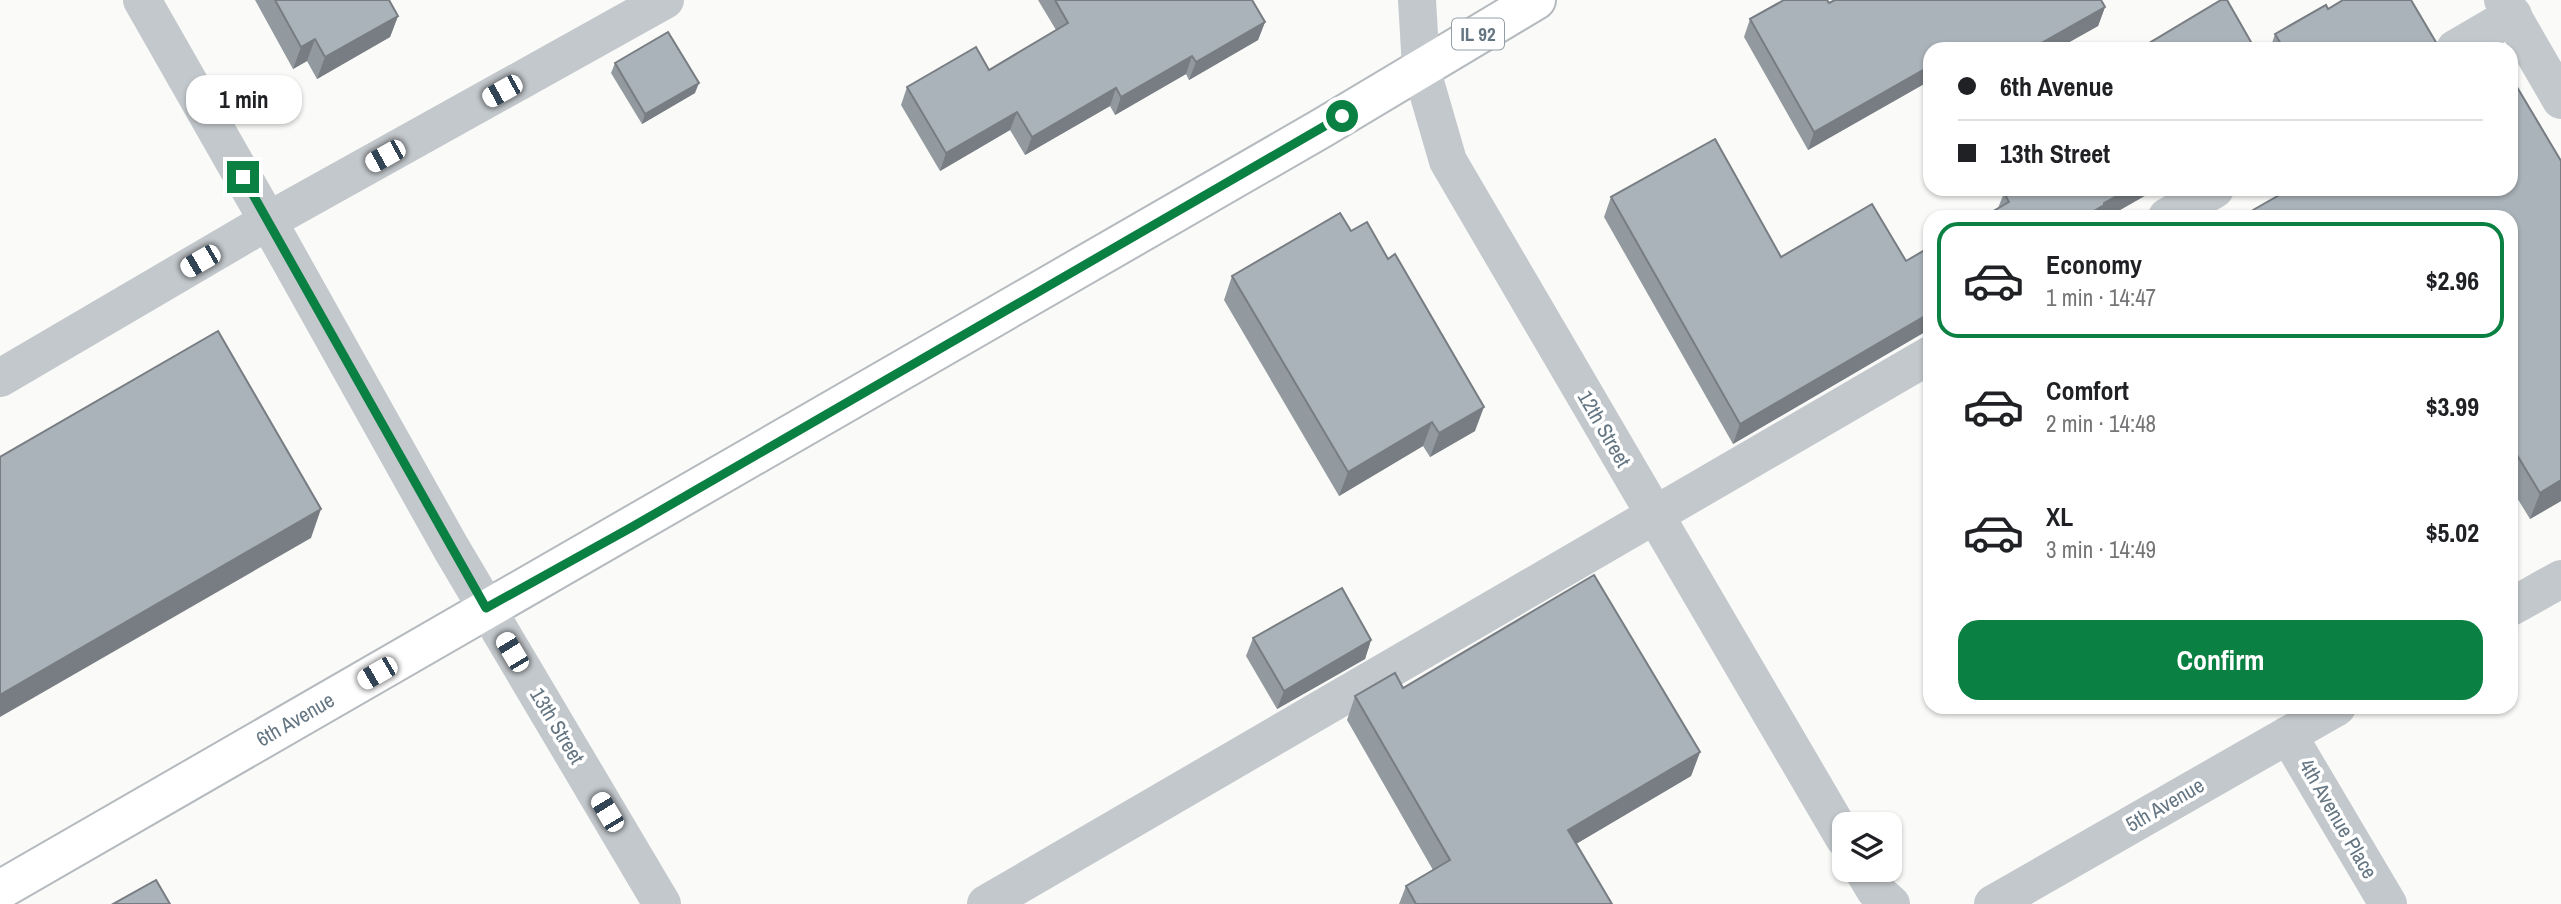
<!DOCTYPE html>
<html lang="en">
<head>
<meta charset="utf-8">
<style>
  body { margin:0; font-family:"Archivo Narrow",sans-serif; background:#f6f6f6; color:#202124; height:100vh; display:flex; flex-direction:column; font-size:26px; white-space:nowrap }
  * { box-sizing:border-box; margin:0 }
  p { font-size:23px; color:#757577 }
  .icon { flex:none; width:38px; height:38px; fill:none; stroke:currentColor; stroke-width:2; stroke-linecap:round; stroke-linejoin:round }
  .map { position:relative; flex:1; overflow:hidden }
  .sheet { position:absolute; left:1923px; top:210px; width:595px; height:504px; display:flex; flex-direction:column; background:#fff; border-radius:21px; box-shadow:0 2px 5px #0004 }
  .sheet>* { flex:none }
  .top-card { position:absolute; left:1923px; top:42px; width:595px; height:154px; border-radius:21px; box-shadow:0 2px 5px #0004; display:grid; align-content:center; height:154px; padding:0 35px; background:#fff }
  .controls { position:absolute; left:1832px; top:812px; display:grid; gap:14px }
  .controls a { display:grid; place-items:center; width:70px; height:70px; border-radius:14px; background:#fff; box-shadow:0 2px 5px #0004; font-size:35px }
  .end { position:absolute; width:32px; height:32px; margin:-16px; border:9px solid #0b8043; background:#fff; box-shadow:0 0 0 4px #fff }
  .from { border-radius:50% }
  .bubble { position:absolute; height:49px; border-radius:21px; background:#fff; box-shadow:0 2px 5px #0004; font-size:23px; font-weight:700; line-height:49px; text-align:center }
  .car { position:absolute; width:21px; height:42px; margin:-21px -10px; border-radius:9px; box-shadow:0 0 5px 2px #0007; background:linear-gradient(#fff 24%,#345 0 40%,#fff 0 76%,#345 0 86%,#fff 0) }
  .top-card b { display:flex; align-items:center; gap:24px; height:66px; font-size:26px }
  .top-card b+b { border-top:2px solid #e0e0e0 }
  .top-card i { width:18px; height:18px; background:#202124 }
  ul { padding:12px 0 0; list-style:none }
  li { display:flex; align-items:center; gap:21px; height:116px; margin:0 14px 10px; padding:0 21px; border:4px solid transparent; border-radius:21px }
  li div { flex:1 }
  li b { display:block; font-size:26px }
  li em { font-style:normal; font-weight:700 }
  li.current { border-color:#0b8043 }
  li>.icon { width:63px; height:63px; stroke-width:1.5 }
  .action { display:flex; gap:14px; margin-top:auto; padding:14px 35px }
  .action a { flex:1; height:80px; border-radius:21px; background:#0b8043; color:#fff; font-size:28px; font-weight:700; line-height:80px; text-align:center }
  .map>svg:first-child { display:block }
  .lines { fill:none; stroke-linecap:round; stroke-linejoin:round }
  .major-casing { stroke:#b5babe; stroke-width:42 }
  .minor { stroke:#c3c8cc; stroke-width:38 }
  .major { stroke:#fff; stroke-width:38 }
  .wall { fill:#929a9f }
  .shaded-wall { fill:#777d82 }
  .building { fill:#aab3b9; stroke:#777d82; stroke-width:2 }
  .route { stroke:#0b8043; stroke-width:9 }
  .labels { text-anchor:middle; stroke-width:7; stroke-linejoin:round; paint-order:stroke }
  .shield { fill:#fff; stroke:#939fa8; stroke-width:2 }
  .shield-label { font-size:19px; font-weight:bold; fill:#657683 }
  .street-label { font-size:21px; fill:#657683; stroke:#fff }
</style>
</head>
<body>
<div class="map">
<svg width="2561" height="904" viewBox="0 0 2561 904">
  <rect width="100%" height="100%" fill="#fafaf8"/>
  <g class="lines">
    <defs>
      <g id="major">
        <path id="s1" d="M0,890l1322,-762 214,-128"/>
      </g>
    </defs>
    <!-- major casing -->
    <use href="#major" class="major-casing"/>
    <!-- minor -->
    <g class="minor">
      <path d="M142,0l126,221 183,327 211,356"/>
      <path d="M1417,0l4,68 27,93 396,677"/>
      <path d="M2503,0l58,100"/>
      <path d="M2455,49l58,-34"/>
      <path d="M2167,217l48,-28"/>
      <path d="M0,378l268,-157 397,-221"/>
      <path d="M2511,607l50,-28"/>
      <path d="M2288,735l100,169"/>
      <path d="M1863,870l12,20 16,14"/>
      <path d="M986,904l944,-549"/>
      <path d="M1993,904l344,-197"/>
    </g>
    <!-- major -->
    <use href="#major" class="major"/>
  </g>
  <!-- wall -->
  <g class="wall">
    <path d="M255,0h134l9,16 -8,21 -73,42 -10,-18 -14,8z"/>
    <path d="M1038,0h214l13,22 -7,18 -69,40 -3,-6 -71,41 -5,-9 -85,49 -15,-25 -70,41 -39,-66 6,-18 82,-17 67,-40z"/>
    <path d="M1829,3l276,4 -7,19 -41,23h-127v35l-5,3 -1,-3 -116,66 -64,-113 6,-18z"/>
    <path d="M2328,9l112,40h-170l5,-15z"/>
    <path d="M615,63l80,30 -53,31 -31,-51z"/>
    <path d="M2157,189l-159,19 6,-15z"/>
    <path d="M2511,189l50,312 -31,18 -19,-31v-271h-260l2,-7z"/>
    <path d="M1611,197l170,60 125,4 24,-14v82l-197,115 -129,-227z"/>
    <path d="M1351,231l124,200 -45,26 -7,-11 -84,50 -115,-196 8,-24z"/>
    <path d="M1253,638l118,2 -6,19 -88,50 -31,-53z"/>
    <path d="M1403,688l297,64 -9,24 -115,68 36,60h-213l7,-18 27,-16 -86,-150 8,-24z"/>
  </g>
  <!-- shaded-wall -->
  <g class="shaded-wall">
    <path d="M2105,7l-7,19 -41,23h-26z"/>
    <path d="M398,16l-8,21 -73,42 8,-22z"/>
    <path d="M1265,22l-7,18 -69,40 7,-18z"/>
    <path d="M315,39l-8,22 -14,8 8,-22z"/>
    <path d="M1192,56l-6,18 -71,41 6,-18z"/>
    <path d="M1930,66l-6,18 -116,66 6,-18z"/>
    <path d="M1930,73v11l-5,3z"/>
    <path d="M699,83l-4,10 -53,31 3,-10z"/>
    <path d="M1116,88l-6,18 -85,49 7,-18z"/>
    <path d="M1017,112l-7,18 -70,41 6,-18z"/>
    <path d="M2129,189h28l-49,28h-24l20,-14z"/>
    <path d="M1930,313v16l-197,115 7,-20z"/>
    <path d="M1484,407l-9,24 -45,26 9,-24z"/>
    <path d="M1432,422l-9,24 -84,50 9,-24z"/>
    <path d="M2561,480v21l-31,18 10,-26z"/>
    <path d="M321,509l-10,29 -311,179v-22z"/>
    <path d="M1371,640l-6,19 -88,50 7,-18z"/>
    <path d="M1700,752l-9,24 -132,78 9,-24z"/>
  </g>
  <!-- building -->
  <g class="building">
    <path d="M275,0h114l9,16 -73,41 -10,-18 -14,8z"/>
    <path d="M1055,0h197l13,22 -69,40 -4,-6 -71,41 -5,-9 -84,49 -15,-25 -71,41 -39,-66 69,-40 13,23 79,-47z"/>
    <path d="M1784,0h43l2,3 6,-3h266l4,7 -74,42h-55l-3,-4 -7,4h-36v17l-116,66 -64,-113z"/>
    <path d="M2221,0h6l28,49h-107l-2,-4z"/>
    <path d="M2343,0h68l29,49h-156l-9,-15 51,-29 2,4z"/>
    <path d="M668,32l31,51 -54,31 -30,-51z"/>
    <path d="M2511,77l50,84v319l-21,13 -29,-48v-228h-254l-4,-7 37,-21h221z"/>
    <path d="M1715,139l66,118 91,-53 34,57 24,-14v66l-190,111 -129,-227z"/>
    <path d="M2010,189h119l-25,14v2l-20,12h-101l26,-15 -5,-9z"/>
    <path d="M1340,213l11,18 16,-9 21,37 7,-5 89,153 -45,26 -7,-11 -84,50 -116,-196z"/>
    <path d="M218,331l103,178 -321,186v-238z"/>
    <path d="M1594,575l106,177 -132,78 44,74h-196l-10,-18 44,-26 -95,-164 40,-23 8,15z"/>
    <path d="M1342,588l29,52 -87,51 -31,-53z"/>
    <path d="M156,880l14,24h-57z"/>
  </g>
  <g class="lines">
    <!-- route -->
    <path class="route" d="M243,177l243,431 146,-81 710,-411"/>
  </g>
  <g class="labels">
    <!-- shield labels -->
    <rect class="shield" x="1452" y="18.5" width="52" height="31" rx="5"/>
    <g class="shield-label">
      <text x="1478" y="41">IL 92</text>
    </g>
    <!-- street labels -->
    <g class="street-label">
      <text transform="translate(1604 429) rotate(60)" y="7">12th Street</text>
      <text dy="7" stroke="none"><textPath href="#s1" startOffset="341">6th Avenue</textPath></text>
      <text transform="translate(557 726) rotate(59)" y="7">13th Street</text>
      <text transform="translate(2165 805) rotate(-30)" y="7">5th Avenue</text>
      <text transform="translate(2338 819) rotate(60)" y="7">4th Avenue Place</text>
    </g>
  </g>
</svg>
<div class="controls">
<a><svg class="icon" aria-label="layers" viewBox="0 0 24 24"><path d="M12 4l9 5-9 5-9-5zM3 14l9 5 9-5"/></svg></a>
</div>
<i class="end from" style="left:1342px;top:116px"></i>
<i class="end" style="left:243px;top:177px"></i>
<div class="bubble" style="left:186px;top:75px;width:116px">1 min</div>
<i class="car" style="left:502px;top:91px;rotate:241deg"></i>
<i class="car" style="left:385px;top:156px;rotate:241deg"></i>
<i class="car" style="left:200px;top:261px;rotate:240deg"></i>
<i class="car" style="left:512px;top:652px;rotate:329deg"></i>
<i class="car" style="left:377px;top:673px;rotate:240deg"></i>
<i class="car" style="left:607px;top:812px;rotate:329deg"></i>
<div class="top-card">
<b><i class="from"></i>6th Avenue</b>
<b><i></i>13th Street</b>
</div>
<section class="sheet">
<ul>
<li class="current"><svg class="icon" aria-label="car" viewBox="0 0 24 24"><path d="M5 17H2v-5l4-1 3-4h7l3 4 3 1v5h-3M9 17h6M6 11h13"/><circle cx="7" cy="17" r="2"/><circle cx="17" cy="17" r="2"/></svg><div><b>Economy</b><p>1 min · 14:47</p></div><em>$2.96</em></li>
<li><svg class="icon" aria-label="car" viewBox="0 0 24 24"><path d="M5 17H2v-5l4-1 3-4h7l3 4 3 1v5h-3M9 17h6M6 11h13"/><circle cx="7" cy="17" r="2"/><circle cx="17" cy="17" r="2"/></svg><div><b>Comfort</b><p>2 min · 14:48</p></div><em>$3.99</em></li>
<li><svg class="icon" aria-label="car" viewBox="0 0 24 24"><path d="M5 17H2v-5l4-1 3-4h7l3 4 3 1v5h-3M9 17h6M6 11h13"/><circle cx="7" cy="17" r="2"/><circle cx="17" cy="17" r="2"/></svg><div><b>XL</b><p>3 min · 14:49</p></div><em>$5.02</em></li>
</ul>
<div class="action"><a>Confirm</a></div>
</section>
</div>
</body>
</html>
